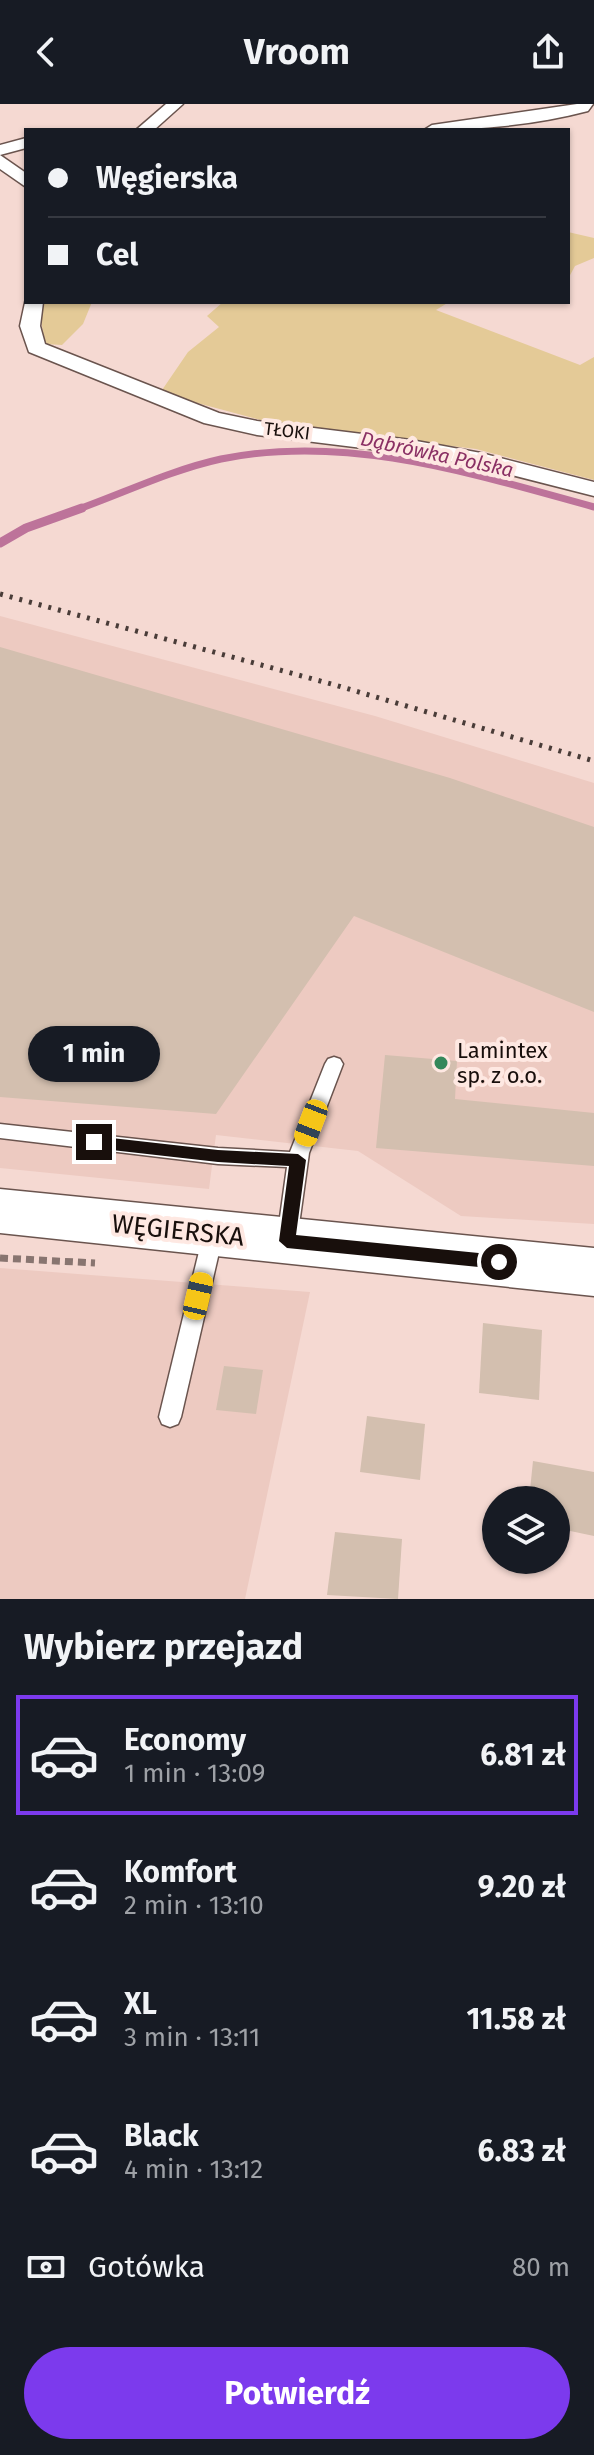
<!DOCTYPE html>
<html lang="pl">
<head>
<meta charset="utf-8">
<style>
  body { margin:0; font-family:"Fira Sans",sans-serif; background:#20242c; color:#f1f3f6; height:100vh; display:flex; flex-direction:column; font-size:30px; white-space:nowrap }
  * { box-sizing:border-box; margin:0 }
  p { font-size:26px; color:#9ea1a6 }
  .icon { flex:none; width:44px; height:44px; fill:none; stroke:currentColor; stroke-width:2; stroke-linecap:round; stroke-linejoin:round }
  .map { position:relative; height:1495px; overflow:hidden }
  .side { display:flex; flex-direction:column; background:#171b24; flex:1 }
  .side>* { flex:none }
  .banner { position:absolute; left:24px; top:24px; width:546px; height:176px; border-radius:0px; box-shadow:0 2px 6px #0004; display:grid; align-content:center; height:176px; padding:0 24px; background:#171b24 }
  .tools { position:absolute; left:482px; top:1382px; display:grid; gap:16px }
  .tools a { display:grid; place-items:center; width:88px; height:88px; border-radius:50%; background:#171b24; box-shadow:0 2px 6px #0004; font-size:40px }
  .end { position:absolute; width:36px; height:36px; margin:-18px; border:10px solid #180f0c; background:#fff; box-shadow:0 0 0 4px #fff }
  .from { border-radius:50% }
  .bubble { position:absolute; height:56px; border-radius:28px; background:#171b24; box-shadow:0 2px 6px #0004; font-size:26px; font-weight:700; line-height:56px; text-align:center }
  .car { position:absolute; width:24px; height:48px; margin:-24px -12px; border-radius:10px; box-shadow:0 0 6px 2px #0007; background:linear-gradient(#f5c518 24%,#345 0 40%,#f5c518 0 76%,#345 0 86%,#f5c518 0) }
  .banner b { display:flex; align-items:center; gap:28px; height:76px; font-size:30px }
  .banner b+b { border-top:2px solid #363941 }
  .banner i { width:20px; height:20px; background:#f1f3f6 }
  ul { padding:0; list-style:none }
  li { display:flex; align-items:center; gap:24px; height:120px; margin:0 16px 12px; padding:0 8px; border:4px solid transparent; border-radius:0px }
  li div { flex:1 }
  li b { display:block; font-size:30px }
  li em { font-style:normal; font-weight:700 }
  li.selected { border-color:#7c3aed }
  li>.icon { width:72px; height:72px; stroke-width:1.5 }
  h2 { padding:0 24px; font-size:36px; line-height:96px }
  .pay { display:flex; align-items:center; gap:20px; height:88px; padding:0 24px; font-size:30px }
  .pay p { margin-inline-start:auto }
  .primary-button { display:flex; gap:16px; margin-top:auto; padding:16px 24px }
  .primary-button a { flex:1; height:92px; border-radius:48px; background:#7c3aed; color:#fff; font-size:32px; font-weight:700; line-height:92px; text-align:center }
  header { display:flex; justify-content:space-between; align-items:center; height:104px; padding:0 24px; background:#171b24; font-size:36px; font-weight:700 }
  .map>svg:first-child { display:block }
  .built { fill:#edcac1 }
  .green { fill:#e4ca97 }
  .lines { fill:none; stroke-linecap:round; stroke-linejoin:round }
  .stream-far1 { stroke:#bd739a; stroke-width:7 }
  .stream { stroke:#bd739a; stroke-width:9 }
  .building { fill:#d3bfaf }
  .lane-casing { stroke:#6a544e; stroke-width:3 }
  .street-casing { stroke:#6a544e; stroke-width:3 }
  .secondary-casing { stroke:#6a544e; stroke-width:3 }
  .path { stroke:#887570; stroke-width:7; stroke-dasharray:8 5; stroke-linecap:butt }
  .lane { fill:#fff; fill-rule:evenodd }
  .street { fill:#fff; fill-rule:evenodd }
  .secondary { fill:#fff; fill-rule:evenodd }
  .rail { stroke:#493c38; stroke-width:5; stroke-dasharray:3 7; stroke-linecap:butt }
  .route { fill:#180f0c }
  .poi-dot { fill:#34885b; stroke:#fee8e2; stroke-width:3 }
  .labels { text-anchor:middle; stroke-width:8; stroke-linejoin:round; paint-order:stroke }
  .far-street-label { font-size:18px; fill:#180f0c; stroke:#fee8e2 }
  .far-water-label { font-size:20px; font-style:italic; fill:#8a3064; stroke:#fee8e2 }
  .poi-label { font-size:22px; fill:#180f0c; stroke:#fee8e2; text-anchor:start }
  .near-street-label { font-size:26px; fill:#180f0c; stroke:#fee8e2 }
</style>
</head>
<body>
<header><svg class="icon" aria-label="back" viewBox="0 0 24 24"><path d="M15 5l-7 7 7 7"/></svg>Vroom<svg class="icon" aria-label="share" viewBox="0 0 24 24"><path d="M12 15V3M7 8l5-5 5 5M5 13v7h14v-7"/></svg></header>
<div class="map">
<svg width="594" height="1495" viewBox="0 0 594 1495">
  <rect width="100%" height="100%" fill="#f5d9d2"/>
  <!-- built -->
  <g class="built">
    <path d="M0,512l375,100 219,67v441l-133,-8 -103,-65 -142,-16 -7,54 -209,-21z"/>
    <path d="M0,1164l310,24 -65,307h-245z"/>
  </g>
  <!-- green -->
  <g class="green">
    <path d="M568,128l26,6v20l-19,8 -7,13z"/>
    <path d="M38,198h54l-9,22 -21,21 -17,-1z"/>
    <path d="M223,198h226l-13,8 144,55 14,-8v123l-118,-31 -197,-24 -119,-32 28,-41 31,-25 -12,-11z"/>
  </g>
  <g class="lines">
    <!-- stream-far1 -->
    <path class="stream-far1" d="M76,406c48,-17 95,-40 145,-51 126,-26 252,15 373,48"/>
    <!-- stream -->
    <path class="stream" d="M0,439l26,-15 56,-20"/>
  </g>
  <!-- building -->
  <g class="building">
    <path d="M0,543l450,131 144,49v185l-240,-96 -138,198 -216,-17z"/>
    <path d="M385,951l72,6 -2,38 139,14v53l-218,-18z"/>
    <path d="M483,1219l59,7 -3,70 -60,-7z"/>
    <path d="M224,1262l39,4 -7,44 -40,-4z"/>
    <path d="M367,1312l58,8 -5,56 -60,-8z"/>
    <path d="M533,1357l61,11v64l-38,-8v-28h-27z"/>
    <path d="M335,1428l67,7 -4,60 -71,-4z"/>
  </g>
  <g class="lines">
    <defs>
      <g id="lane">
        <path d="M334,953l6,2 3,5 -34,89 -12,86 -3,6 -7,2 -7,-2 -3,-6 10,-72 -69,-3 -218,-26v-14l218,24 72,4 35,-88 3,-5z"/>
        <path d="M213,1123l7,2 3,6 -42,182 -3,7 -8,3 -8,-3 -3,-7 44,-182 3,-6z"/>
      </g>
      <g id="street">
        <path d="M166,0h17l-29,26h-18z"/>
        <path d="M577,0h16l-5,7c-53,14 -109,19 -164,19l8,-5z"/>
        <path d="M26,34v10l-26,7v-10z"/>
        <path d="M0,51l26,18v14l-26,-18z"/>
        <path d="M26,194v4h17l-3,24 5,18 174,69 38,8 154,19 70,13 113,29v14l-114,-29 -69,-13 -154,-19 -53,-12 -175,-71 -9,-26z"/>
      </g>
      <path id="secondary" d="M0,1085l594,59v48l-594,-63z"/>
    </defs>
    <!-- lane casing -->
    <use href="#lane" class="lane-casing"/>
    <!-- street casing -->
    <use href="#street" class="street-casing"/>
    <!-- secondary casing -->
    <use href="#secondary" class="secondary-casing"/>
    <!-- path -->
    <path class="path" d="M0,1154l95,5"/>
    <!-- lane -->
    <use href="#lane" class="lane"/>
    <!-- street -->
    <use href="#street" class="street"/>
    <!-- secondary -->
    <use href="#secondary" class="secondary"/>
    <!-- rail -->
    <path class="rail" d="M0,490l335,91 259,76"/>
  </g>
  <!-- route -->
  <path class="route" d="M94,1032l124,14 80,4 8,6 -10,75 203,20 9,7 -9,7 -212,-21 -8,-7 10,-75 -71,-4 -124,-14 -8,-6z"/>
  <!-- markers -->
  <circle class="poi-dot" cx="441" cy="959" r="8"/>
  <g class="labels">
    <!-- far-street labels -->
    <g class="far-street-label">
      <text transform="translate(287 327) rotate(7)" y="6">TŁOKI</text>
    </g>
    <!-- far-water labels -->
    <g class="far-water-label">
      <text transform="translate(437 350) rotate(12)" y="7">Dąbrówka Polska</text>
    </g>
    <!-- poi labels -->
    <g class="poi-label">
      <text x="457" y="954">Lamintex<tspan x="457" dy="25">sp. z o.o.</tspan></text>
    </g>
    <!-- near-street labels -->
    <g class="near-street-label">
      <text transform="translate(178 1126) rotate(6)" y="9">WĘGIERSKA</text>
    </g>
  </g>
</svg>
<div class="tools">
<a><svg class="icon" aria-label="layers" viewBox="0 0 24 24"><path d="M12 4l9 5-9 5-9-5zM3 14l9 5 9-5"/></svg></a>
</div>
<i class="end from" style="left:499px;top:1158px"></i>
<i class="end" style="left:94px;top:1038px"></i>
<div class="bubble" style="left:28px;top:922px;width:132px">1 min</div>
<i class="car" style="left:311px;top:1019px;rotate:201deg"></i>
<i class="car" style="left:198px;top:1192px;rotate:13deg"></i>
<div class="banner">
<b><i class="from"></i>Węgierska</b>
<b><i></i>Cel</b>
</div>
</div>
<section class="side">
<h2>Wybierz przejazd</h2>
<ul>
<li class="selected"><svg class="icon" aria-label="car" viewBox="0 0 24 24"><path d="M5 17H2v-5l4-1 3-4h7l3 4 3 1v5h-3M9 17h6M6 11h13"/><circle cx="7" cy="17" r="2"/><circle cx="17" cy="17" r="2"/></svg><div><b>Economy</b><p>1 min · 13:09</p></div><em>6.81 zł</em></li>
<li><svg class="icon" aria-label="car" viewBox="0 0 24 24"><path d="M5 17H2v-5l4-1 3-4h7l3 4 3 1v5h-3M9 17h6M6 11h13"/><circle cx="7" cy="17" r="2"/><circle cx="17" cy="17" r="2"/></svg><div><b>Komfort</b><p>2 min · 13:10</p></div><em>9.20 zł</em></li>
<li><svg class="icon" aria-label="car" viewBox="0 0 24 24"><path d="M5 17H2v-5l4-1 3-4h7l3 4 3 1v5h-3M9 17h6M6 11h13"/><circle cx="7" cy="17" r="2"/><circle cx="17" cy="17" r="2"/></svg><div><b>XL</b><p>3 min · 13:11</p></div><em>11.58 zł</em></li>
<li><svg class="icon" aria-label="car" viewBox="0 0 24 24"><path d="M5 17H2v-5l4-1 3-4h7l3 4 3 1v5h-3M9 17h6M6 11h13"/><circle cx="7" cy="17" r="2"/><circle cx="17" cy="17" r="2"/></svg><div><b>Black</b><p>4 min · 13:12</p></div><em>6.83 zł</em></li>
</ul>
<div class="pay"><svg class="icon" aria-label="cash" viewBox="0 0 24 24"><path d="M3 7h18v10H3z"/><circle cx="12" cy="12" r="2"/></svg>Gotówka<p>80 m</p></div>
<div class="primary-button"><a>Potwierdź</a></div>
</section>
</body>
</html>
